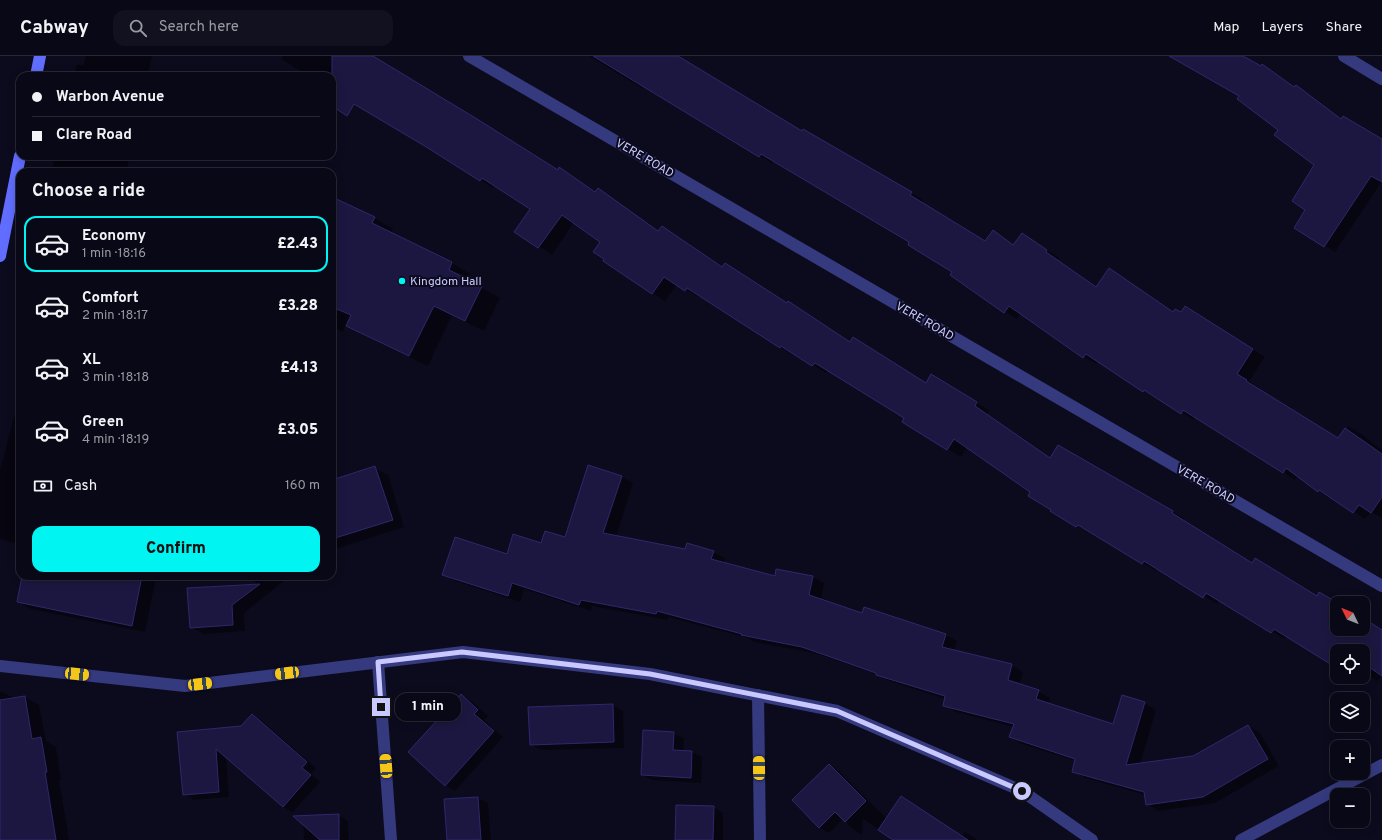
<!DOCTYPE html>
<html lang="en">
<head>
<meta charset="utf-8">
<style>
  body { margin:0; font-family:Overpass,sans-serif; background:#12111f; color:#f1f3f6; height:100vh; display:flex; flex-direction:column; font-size:15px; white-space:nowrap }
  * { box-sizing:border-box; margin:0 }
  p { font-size:13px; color:#999aa1 }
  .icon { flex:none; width:22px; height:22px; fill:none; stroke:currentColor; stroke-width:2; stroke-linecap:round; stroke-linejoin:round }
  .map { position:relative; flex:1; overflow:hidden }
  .details { position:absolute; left:16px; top:112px; width:320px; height:412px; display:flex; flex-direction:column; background:#090816; border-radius:12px; box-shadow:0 2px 10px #0003,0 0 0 1px #292935 }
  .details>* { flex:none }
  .hud { position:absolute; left:16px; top:16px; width:320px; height:88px; border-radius:12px; box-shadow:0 2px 10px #0003,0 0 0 1px #292935; display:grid; align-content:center; height:88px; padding:0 16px; background:#090816 }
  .needle { width:26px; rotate:313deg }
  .controls { position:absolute; left:1330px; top:540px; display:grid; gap:8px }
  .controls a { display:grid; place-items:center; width:40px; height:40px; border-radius:8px; background:#090816; box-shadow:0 2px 10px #0003,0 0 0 1px #292935; font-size:20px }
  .end { position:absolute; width:18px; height:18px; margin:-9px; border:5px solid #c9c9ff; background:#111; box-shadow:0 0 0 2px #111 }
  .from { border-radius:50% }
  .bubble { position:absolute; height:28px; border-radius:12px; background:#090816; box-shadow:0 2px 10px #0003,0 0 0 1px #292935; font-size:13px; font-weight:800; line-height:28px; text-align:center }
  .car { position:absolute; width:12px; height:24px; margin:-12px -6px; border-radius:5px; box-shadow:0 0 3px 1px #0007; background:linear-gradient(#f5c518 24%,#345 0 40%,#f5c518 0 76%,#345 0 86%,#f5c518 0) }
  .hud b { display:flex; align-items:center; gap:14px; height:38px; font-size:15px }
  .hud b+b { border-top:1px solid #292935 }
  .hud i { width:10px; height:10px; background:#f1f3f6 }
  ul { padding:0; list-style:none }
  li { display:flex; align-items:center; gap:12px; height:56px; margin:0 8px 6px; padding:0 8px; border:2px solid transparent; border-radius:12px }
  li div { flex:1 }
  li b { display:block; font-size:15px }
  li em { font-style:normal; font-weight:800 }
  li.current { border-color:#00f4f1 }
  li>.icon { width:36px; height:36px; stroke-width:1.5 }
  h2 { padding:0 16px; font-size:18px; line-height:48px }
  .pay { display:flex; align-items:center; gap:10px; height:44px; padding:0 16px; font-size:15px }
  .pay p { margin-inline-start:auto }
  .cta { display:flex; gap:8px; margin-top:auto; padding:8px 16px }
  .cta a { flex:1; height:46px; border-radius:12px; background:#00f4f1; color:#111; font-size:16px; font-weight:800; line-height:46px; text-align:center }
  header { display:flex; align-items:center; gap:24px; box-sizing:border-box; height:56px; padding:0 20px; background:#090816; border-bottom:1px solid #292935 }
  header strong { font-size:19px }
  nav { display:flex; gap:22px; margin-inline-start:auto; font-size:14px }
  .search { width:280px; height:36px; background:#12111f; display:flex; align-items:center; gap:10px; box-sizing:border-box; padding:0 14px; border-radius:12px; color:#999aa1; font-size:15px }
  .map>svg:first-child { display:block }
  .shadow { fill:#0007; fill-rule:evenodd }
  .building { fill:#1b1740; stroke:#2e286c }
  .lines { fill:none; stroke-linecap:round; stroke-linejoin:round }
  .street { stroke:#353a7f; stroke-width:12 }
  .secondary { stroke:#606dff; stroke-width:12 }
  .route { stroke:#c9c9ff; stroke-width:5 }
  .poi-dot { fill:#00f4f1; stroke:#0c0b1e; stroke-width:1.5 }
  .labels { text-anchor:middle; stroke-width:4; stroke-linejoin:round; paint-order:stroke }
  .street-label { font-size:12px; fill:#c9c9ff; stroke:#0c0b1e }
  .poi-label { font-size:12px; fill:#c9c9ff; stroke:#0c0b1e; text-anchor:start }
</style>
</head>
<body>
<header>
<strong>Cabway</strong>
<div class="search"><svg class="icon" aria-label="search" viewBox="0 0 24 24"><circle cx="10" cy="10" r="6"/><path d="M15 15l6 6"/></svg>Search here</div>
<nav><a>Map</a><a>Layers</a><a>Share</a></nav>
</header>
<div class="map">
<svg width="1382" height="784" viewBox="0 0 1382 784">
  <rect width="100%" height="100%" fill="#0c0b1e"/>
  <!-- shadow -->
  <g class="shadow">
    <path d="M86,0h66l-4,20h-74l3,-12 6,2z"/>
    <path d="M283,0h90l185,114 2,-2 36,24 2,-3 13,8 48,34 3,-4 13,7 48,34 65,36 1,-2 13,8 49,32 75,41h18l45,27 -2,4 63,44 8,-12 127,73 -1,2 69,43 64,33 20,6v26h26v-10l19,12v44l-5,6 -14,-9v-21h-26v16l-50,-31 -2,3 -66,-39 -2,4 -60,-36 -1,3 -65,-39 -1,1 -39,-22 1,-2 -21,-18 -64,-44 -6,10 -58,-35 2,-4 -77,-48 -2,3 -32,-20 -1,1 -13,-7 -80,-52 -2,2 -21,-13 -12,17 -13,-8 -50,-51 -28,-20 -22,33 -36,-24 16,-23 -37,-23 -2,3 -13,-8 -51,-33 -97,-57v-14h-23l-28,-17z"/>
    <path d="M589,0h87l126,76 65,35 56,33 -1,3 64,39 7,-10 21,13 8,-11 37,24 -1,2 39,28 13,-18 64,42 24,2 67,43 -16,24 10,7 -1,1 80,50 10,-13 12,7 22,17v68l-11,-6 -6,7 -33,-22 -2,1 -12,-7 -20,-15 -3,4 -12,-8 -87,-55 -2,3 -37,-23 -1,1 -58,-37 -2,3 -12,-7 -63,-44 -4,6 -12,-7 -51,-40 -43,-30 -138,-81 -1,2 -12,-7 -117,-71 -1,3z"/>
    <path d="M1172,0h69l20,12 2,-2 10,6 22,16 1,-2 10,6 36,27 40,20v42l-47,71 -40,-25 12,-18 9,-44 -36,-35 -40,-34z"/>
    <path d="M55,100h75l-4,16h-75z"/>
    <path d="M332,142l42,20 19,11 -2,5 61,29 18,11 -3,6 33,18 -16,33 -32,-16 -24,51 -83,-40 -2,6 -11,-5z"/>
    <path d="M20,339v149l-20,-5v-69z"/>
    <path d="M375,412l13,7 16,52 -72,23v-69z"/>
    <path d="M622,421l11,6 -17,54 70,13 27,2 12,6 -1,5 51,14h38l11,6 -3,17 41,14 84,21 11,6 -3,10 57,14 12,7 -3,13 18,6 12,7 -2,6 66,22 30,-23 12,7 -16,54 54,-7 54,-31 12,7 19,33 -64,37 -56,8 -12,-7 -1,-9 -61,-17 -12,-7 3,-10 -54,-17 -12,-7 4,-10 -58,-15 -12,-7 2,-6 -57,-18 -10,-6 -65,-22 -60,-11 -6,-4 -80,-21v3l-76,-14 -1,5 -67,-22 -4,13 -65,-21 -11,-6 98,-31 23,-5zM1010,611h2l-5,18h-1z"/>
    <path d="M23,520h122l10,6 -10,50 -114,-23 -13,-7z"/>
    <path d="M250,520h40l-46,37 1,18 -42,3 -12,-7 66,-42z"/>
    <path d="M0,635l14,7 11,-1 14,8 7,36 10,6 5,33h-2l10,60h-69z"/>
    <path d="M461,639l10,6 17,15 -4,4 19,17 -48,54 -10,-6z"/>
    <path d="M613,649l10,6 1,37 -83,2 -10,-6z"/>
    <path d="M252,659l10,6 54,47 -5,6 9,8 -27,30 -10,-5 -57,-51 3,41 -35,3 -10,-6 -6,-61 63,-6z"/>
    <path d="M644,675l30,2 10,6 -1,12 9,1 10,5 -1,26 -49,-3 -10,-5z"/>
    <path d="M829,709l10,6 48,48 75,17 3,-4 13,8h-83l-32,-21 -1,16 -9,-6 -10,-10 -14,14 -10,-6z"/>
    <path d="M478,742l10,5 3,37h-43l-3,-40z"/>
    <path d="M713,751l10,6v27h-46z"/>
    <path d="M338,759l10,6 1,19h-45l-1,-23z"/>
  </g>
  <!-- building -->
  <g class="building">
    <path d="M332,0h41l104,63 81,51 1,-3 36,25 3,-4 60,43 4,-5 60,41 3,-4 62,40 1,-2 62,41 3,-5 73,46 5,-9 46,28 -2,4 75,52 8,-13 115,66 -1,2 80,50 3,-5 62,38 2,-4 19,11h-1v26h26v-11l19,12v46l-13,-9 -5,7h-1v-23h-26v14l-2,2 -61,-38 -3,4 -65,-40 -3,5 -59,-37 -2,3 -64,-39 -2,2 -26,-16 1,-1 -23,-14 2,-4 -76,-53 -7,11 -45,-28 2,-4 -89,-55 -3,3 -31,-20 -1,2 -93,-60 -2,3 -21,-14 -12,17 -49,-33 1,-2 -11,-7 7,-10 -38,-27 -24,33 -24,-16 16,-23 -48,-31 -2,3 -52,-33 -74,-44 -7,12 -15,-10z"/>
    <path d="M593,0h85l124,75 1,-2 109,63 -2,3 75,46 8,-11 20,15 9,-12 25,17 -1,2 50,35 13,-19 64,44 2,-3 6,3 4,-6 68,43 -16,25 10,6 -1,1 92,57 7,-10 37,26v43l-11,16 -12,-8 -6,8 -34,-23 -1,2 -32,-24 -3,5 -100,-63 -2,4 -37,-24 -1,2 -57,-38 -3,4 -74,-52 -5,7 -54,-38 2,-3 -44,-27 1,-3 -148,-88 -2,3z"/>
    <path d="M1169,0h74l18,10 1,-2 32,23 2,-2 45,34 2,-3 39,23v43l-11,-6 -47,71 -30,-19 11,-18 -13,-9 22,-36 -40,-30 4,-5 -41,-31 2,-3z"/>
    <path d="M332,141l43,20 -3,6 80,39 -3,8 33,16 -17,35 -31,-15 -25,50 -63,-30 5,-11 -19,-8z"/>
    <path d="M588,409l34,11 -19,57 82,16 2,-6 27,8 -3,8 64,17 1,-7 37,7 -4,19 53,18 2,-6 82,27 -4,13 70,17 -4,16 31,10 -3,9 77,25 9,-29 23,7 -19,63 67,-9 55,-31 20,34 -65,38 -57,8 -2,-13 -72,-20 3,-13 -66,-22 5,-13 -71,-18 2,-10 -69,-21v-2l-74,-26 -61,-12 1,-1 -85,-23 -1,3 -75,-14 -2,5 -67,-22 -4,13 -66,-21 13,-38 52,17 6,-20 28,9 4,-12 20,6z"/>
    <path d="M375,410l18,54 -61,19v-59z"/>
    <path d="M22,520h120l-10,50 -115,-24z"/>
    <path d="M260,528l-28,21 1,20 -43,3 -3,-40z"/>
    <path d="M461,638l17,16 -4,4 20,17 -49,55 -37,-34z"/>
    <path d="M25,640l7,43 9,-2 6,35h-2l11,68h-56v-140z"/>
    <path d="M613,648l1,38 -84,3 -2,-38z"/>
    <path d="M252,658l55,48 -5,6 9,7 -28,32 -67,-58 3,43 -36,3 -6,-63 64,-6z"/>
    <path d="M643,674l31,2 -1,18 19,1 -1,27 -50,-3z"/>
    <path d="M829,708l37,37 -21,21 -10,-10 -16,16 -27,-28z"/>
    <path d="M901,740l67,44h-75l-15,-10z"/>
    <path d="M478,741l3,43h-34l-3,-41z"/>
    <path d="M676,749l38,1 -1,34h-38z"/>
    <path d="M339,758v26h-19l-27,-24z"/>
  </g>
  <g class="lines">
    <!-- street -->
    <g class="street">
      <path d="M469,0l913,530"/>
      <path d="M1344,0l38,23"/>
      <path d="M378,606l13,178"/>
      <path d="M0,610l185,20 278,-34 187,22 187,37 185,80 70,49"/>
      <path d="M758,639l2,145"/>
      <path d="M1241,784l141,-75"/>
    </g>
    <!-- secondary -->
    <g class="secondary">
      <path d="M36,20l4,-20"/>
      <path d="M0,200l20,-100"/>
    </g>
  </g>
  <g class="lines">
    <!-- route -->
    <path class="route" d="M381,651l-3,-45 84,-10 188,22 187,37 185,80"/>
  </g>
  <!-- markers -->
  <circle class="poi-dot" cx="402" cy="225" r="4"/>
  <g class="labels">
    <!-- street labels -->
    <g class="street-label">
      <text transform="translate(645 102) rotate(30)" y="4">VERE ROAD</text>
      <text transform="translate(925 265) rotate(30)" y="4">VERE ROAD</text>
      <text transform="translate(1206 428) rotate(30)" y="4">VERE ROAD</text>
    </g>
    <!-- poi labels -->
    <g class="poi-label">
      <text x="410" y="229">Kingdom Hall</text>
    </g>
  </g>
</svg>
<div class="controls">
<a><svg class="needle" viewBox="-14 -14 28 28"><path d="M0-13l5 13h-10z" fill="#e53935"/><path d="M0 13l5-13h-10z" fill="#999aa1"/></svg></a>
<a><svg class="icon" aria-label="locate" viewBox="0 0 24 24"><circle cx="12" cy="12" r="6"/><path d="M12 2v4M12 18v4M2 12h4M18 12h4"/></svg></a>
<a><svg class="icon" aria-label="layers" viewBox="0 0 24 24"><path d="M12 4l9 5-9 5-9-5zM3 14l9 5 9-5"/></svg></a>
<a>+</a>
<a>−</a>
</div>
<i class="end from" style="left:1022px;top:735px"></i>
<i class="end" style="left:381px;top:651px"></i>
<div class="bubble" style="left:395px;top:637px;width:66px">1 min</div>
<i class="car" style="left:287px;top:617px;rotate:263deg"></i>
<i class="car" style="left:77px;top:618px;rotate:96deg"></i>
<i class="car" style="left:200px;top:628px;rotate:83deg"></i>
<i class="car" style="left:386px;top:710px;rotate:356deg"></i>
<i class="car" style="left:759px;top:712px;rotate:359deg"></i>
<div class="hud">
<b><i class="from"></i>Warbon Avenue</b>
<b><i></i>Clare Road</b>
</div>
<section class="details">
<h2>Choose a ride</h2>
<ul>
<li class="current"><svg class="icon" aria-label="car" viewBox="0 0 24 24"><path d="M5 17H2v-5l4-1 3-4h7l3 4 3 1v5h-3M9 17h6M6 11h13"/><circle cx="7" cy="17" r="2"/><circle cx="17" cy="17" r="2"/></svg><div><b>Economy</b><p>1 min · 18:16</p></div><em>£2.43</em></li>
<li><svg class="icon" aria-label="car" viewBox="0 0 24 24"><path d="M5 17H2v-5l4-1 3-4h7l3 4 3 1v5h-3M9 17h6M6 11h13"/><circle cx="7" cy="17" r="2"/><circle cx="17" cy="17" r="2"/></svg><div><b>Comfort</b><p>2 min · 18:17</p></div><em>£3.28</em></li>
<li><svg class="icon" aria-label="car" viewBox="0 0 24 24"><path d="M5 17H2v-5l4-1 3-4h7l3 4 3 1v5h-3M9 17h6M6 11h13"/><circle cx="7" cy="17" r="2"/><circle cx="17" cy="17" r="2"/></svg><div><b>XL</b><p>3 min · 18:18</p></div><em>£4.13</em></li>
<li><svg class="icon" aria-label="car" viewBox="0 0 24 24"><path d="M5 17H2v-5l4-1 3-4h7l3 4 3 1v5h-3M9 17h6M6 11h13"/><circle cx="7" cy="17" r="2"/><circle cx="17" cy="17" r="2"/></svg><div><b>Green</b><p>4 min · 18:19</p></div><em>£3.05</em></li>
</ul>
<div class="pay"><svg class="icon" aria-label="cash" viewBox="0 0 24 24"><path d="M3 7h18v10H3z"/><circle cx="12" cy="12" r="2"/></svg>Cash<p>160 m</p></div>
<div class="cta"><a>Confirm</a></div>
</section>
</div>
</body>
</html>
